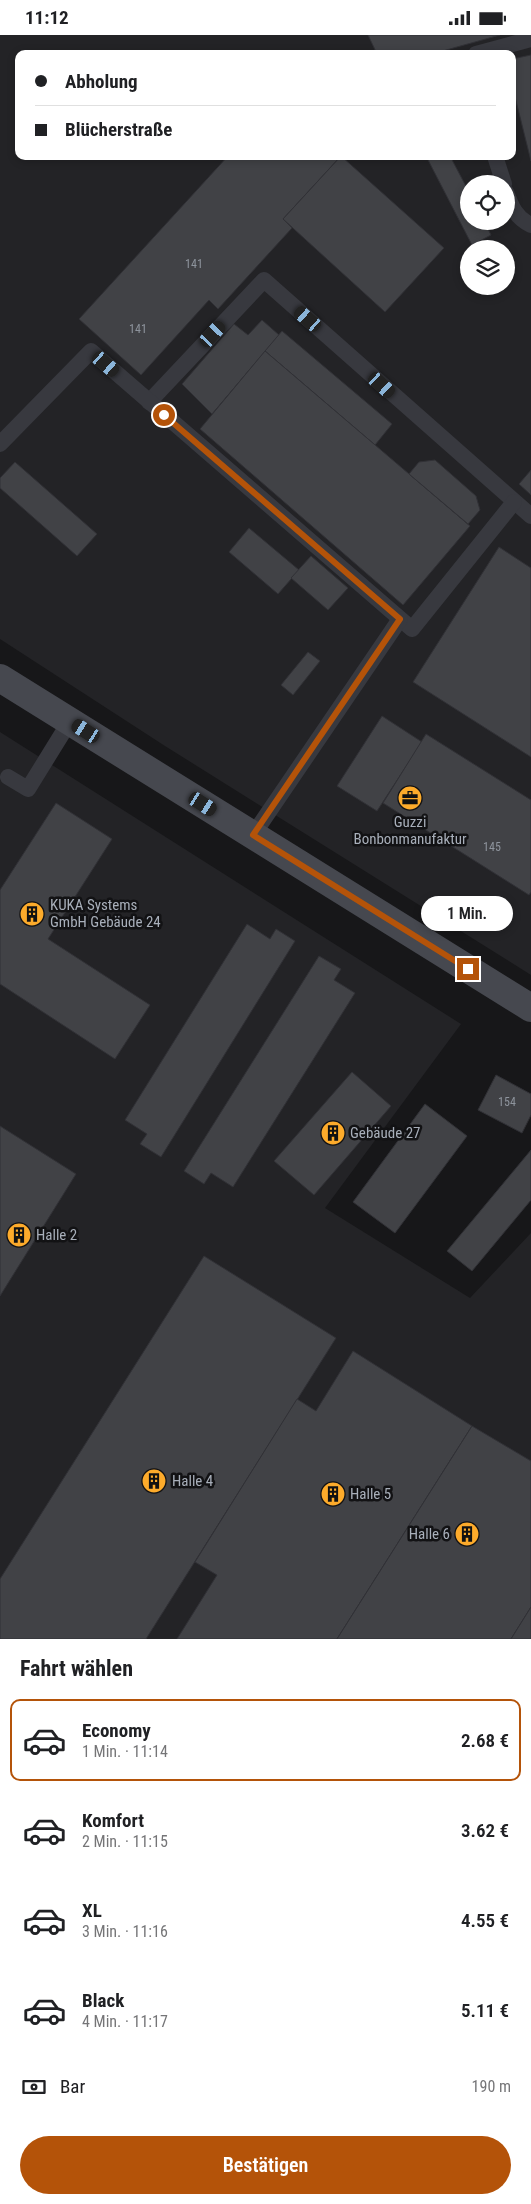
<!DOCTYPE html>
<html lang="de">
<head>
<meta charset="utf-8">
<style>
  body { margin:0; font-family:"Roboto Condensed",sans-serif; background:#f2f2f2; color:#202124; height:100vh; display:flex; flex-direction:column; font-size:19px; white-space:nowrap }
  * { box-sizing:border-box; margin:0 }
  p { font-size:16px; color:#757577 }
  .icon { flex:none; width:28px; height:28px; fill:none; stroke:currentColor; stroke-width:2; stroke-linecap:round; stroke-linejoin:round }
  .map { position:relative; height:1604px; overflow:hidden }
  .sheet { display:flex; flex-direction:column; background:#fff; flex:1 }
  .sheet>* { flex:none }
  .guide { position:absolute; left:15px; top:15px; width:501px; height:110px; border-radius:10px; box-shadow:0 2px 8px #0003; display:grid; align-content:center; height:110px; padding:0 20px; background:#fff }
  .tools { position:absolute; left:460px; top:140px; display:grid; gap:10px }
  .tools a { display:grid; place-items:center; width:55px; height:55px; border-radius:50%; background:#fff; box-shadow:0 2px 8px #0003; font-size:25px }
  .end { position:absolute; width:22px; height:22px; margin:-11px; border:6px solid #b45309; background:#fff; box-shadow:0 0 0 2px #fff }
  .from { border-radius:50% }
  .bubble { position:absolute; height:35px; border-radius:18px; background:#fff; box-shadow:0 2px 8px #0003; font-size:16px; font-weight:600; line-height:35px; text-align:center }
  .car { position:absolute; width:15px; height:30px; margin:-15px -8px; border-radius:6px; box-shadow:0 0 4px 1px #0007; background:linear-gradient(#222 24%,#8ab4d8 0 40%,#222 0 76%,#8ab4d8 0 86%,#222 0) }
  .guide b { display:flex; align-items:center; gap:18px; height:48px; font-size:19px }
  .guide b+b { border-top:1px solid #e0e0e0 }
  .guide i { width:12px; height:12px; background:#202124 }
  ul { padding:0; list-style:none }
  li { display:flex; align-items:center; gap:15px; height:82px; margin:0 10px 8px; padding:0 10px; border:2px solid transparent; border-radius:10px }
  li div { flex:1 }
  li b { display:block; font-size:19px }
  li em { font-style:normal; font-weight:600 }
  li.on { border-color:#b45309 }
  li>.icon { width:45px; height:45px; stroke-width:1.5 }
  h2 { padding:0 20px; font-size:22px; line-height:60px }
  .pay { display:flex; align-items:center; gap:12px; height:55px; padding:0 20px; font-size:19px }
  .pay p { margin-inline-start:auto }
  .cta { display:flex; gap:10px; margin-top:auto; padding:10px 20px }
  .cta a { flex:1; height:58px; border-radius:30px; background:#b45309; color:#fff; font-size:20px; font-weight:600; line-height:58px; text-align:center }
  .status { display:flex; justify-content:space-between; align-items:center; height:35px; padding:0 25px; background:#fff; direction:ltr }
  .status svg { height:14px; fill:currentColor }
  .map>svg:first-child { display:block }
  .built { fill:#232326; fill-rule:evenodd }
  .building { fill:#414246; stroke:#313136 }
  .lines { fill:none; stroke-linecap:round; stroke-linejoin:round }
  .service { stroke:#38393f; stroke-width:16 }
  .secondary { stroke:#46484f; stroke-width:28 }
  .route { stroke:#b45309; stroke-width:6 }
  .labels { text-anchor:middle; stroke-width:5; stroke-linejoin:round; paint-order:stroke }
  .number-label { font-size:12px; fill:#8e949d }
  .poi-label { font-size:15px; fill:#a8afba; stroke:#121214; text-anchor:start }
</style>
</head>
<body>
<div class="status"><b>11:12</b><svg viewBox="0 0 49 12"><path d="M0 12V9h3v3zM5 12V6h3v6zM10 12V3h3v9zM15 12V0h3v12zM26 1h20v11H26zM47 4h2v5h-2z"/></svg></div>
<div class="map">
<svg width="531" height="1604" viewBox="0 0 531 1604">
  <rect width="100%" height="100%" fill="#171719"/>
  <!-- built -->
  <g class="built">
    <path d="M0,0h531v940l-366,-229 -165,-107zM19,19h493v102h-493zM469,149h37v37h-37zM469,214h37v37h-37z"/>
    <path d="M0,697l461,292 -136,184 145,90 61,-65v406h-531z"/>
  </g>
  <!-- building -->
  <g class="building">
    <path d="M368,0h132l-68,19h-55z"/>
    <path d="M531,20v106l-19,-76v-26z"/>
    <path d="M228,121h113l-58,63 9,9 -74,81 -9,-9 -68,75 -62,-56z"/>
    <path d="M341,121l103,92 -59,64 -102,-93z"/>
    <path d="M426,121h24l19,36v29h15l7,14 -19,10z"/>
    <path d="M262,285l17,15 -67,79 -30,-30 52,-60 14,11z"/>
    <path d="M282,296l110,93 -17,21 -110,-94z"/>
    <path d="M265,316l205,175 -67,79 -203,-176z"/>
    <path d="M435,425l41,36 4,14 -12,14 -59,-50 10,-12z"/>
    <path d="M15,427l82,72 -20,22 -77,-68v-10z"/>
    <path d="M531,435v25l-12,-11z"/>
    <path d="M249,493l50,42 -21,24 -49,-42z"/>
    <path d="M499,512l32,21v189l-118,-75z"/>
    <path d="M311,521l37,32 -20,22 -37,-32z"/>
    <path d="M308,617l12,9 -27,34 -12,-10z"/>
    <path d="M382,681l40,26 -45,69 -40,-25z"/>
    <path d="M426,699l105,66v92l-2,3 -146,-92z"/>
    <path d="M56,768l56,36 -64,100 102,66 -35,54 -115,-75v-94z"/>
    <path d="M247,889l23,15 6,-10 19,12 -134,216 -21,-13 7,-10 -22,-14z"/>
    <path d="M319,921l22,13 -7,11 21,13 -122,194 -22,-14 -7,11 -20,-13z"/>
    <path d="M352,1037l39,34 -77,89 -40,-34z"/>
    <path d="M496,1040l35,19v21l-9,18 -44,-23z"/>
    <path d="M425,1069l42,32 -72,97 -42,-31z"/>
    <path d="M0,1091l76,48 -76,122z"/>
    <path d="M531,1115v50l-59,71 -25,-20z"/>
    <path d="M204,1221l132,82 -190,301h-146v-60z"/>
    <path d="M353,1316l119,75 -135,213h-160l40,-64 -22,-13 102,-163 19,12z"/>
    <path d="M472,1391l59,35v146l-20,32h-174z"/>
    <path d="M531,1572v32h-20z"/>
  </g>
  <g class="lines">
    <!-- service -->
    <g class="service">
      <path d="M476,19l55,-15"/>
      <path d="M495,121l9,28"/>
      <path d="M506,157c5,14 10,26 25,33"/>
      <path d="M149,367l115,-122 267,236"/>
      <path d="M0,409l91,-93 321,278 102,-127"/>
      <path d="M8,742l20,12 42,-68"/>
      <path d="M253,800l147,-216"/>
    </g>
    <!-- secondary -->
    <path class="secondary" d="M0,643l531,330"/>
  </g>
  <g class="lines">
    <!-- route -->
    <path class="route" d="M164,380l236,204 -147,216 215,134"/>
  </g>
  <!-- icons -->
  <defs>
    <symbol id="office-disc" viewBox="-11 -11 22 22"><circle r="9.5" fill="#fdab2b" stroke="#121214"/><path d="M-6-3h4V-5.5h4V-3h4V5H-6ZM-1-4.5V-3h2v-1.5ZM-6 0V1H6V0Z" fill="#111"/></symbol>
    <symbol id="building-disc" viewBox="-11 -11 22 22"><circle r="9.5" fill="#fdab2b" stroke="#121214"/><path d="M-4-6H4V6H1V3H-1V6H-4ZM-2.5-4.3h1.7v1.8h-1.7ZM.8-4.3h1.7v1.8H.8ZM-2.5-1h1.7V.8h-1.7ZM.8-1h1.7V.8H.8Z" fill="#111"/></symbol>
  </defs>
  <g fill-rule="evenodd">
    <use href="#office-disc" x="396" y="749" width="28" height="28"/>
    <use href="#building-disc" x="18" y="865" width="28" height="28"/>
    <use href="#building-disc" x="319" y="1084" width="28" height="28"/>
    <use href="#building-disc" x="5" y="1186" width="28" height="28"/>
    <use href="#building-disc" x="140" y="1432" width="28" height="28"/>
    <use href="#building-disc" x="319" y="1445" width="28" height="28"/>
    <use href="#building-disc" x="453" y="1485" width="28" height="28"/>
  </g>
  <g class="labels">
    <!-- number labels -->
    <g class="number-label">
      <text x="194" y="233">141</text>
      <text x="138" y="298">141</text>
      <text x="492" y="816">145</text>
      <text x="507" y="1071">154</text>
    </g>
    <!-- poi labels -->
    <g class="poi-label">
      <text x="410" y="792" text-anchor="middle">Guzzi<tspan x="410" dy="17">Bonbonmanufaktur</tspan></text>
      <text x="50" y="875">KUKA Systems<tspan x="50" dy="17">GmbH Gebäude 24</tspan></text>
      <text x="350" y="1103">Gebäude 27</text>
      <text x="36" y="1205">Halle 2</text>
      <text x="172" y="1451">Halle 4</text>
      <text x="350" y="1464">Halle 5</text>
      <text x="450" y="1504" text-anchor="end">Halle 6</text>
    </g>
  </g>
</svg>
<div class="tools">
<a><svg class="icon" aria-label="locate" viewBox="0 0 24 24"><circle cx="12" cy="12" r="6"/><path d="M12 2v4M12 18v4M2 12h4M18 12h4"/></svg></a>
<a><svg class="icon" aria-label="layers" viewBox="0 0 24 24"><path d="M12 4l9 5-9 5-9-5zM3 14l9 5 9-5"/></svg></a>
</div>
<i class="end from" style="left:164px;top:380px"></i>
<i class="end" style="left:468px;top:934px"></i>
<div class="bubble" style="left:421px;top:861px;width:92px">1 Min.</div>
<i class="car" style="left:308px;top:284px;rotate:311deg"></i>
<i class="car" style="left:213px;top:299px;rotate:43deg"></i>
<i class="car" style="left:106px;top:329px;rotate:131deg"></i>
<i class="car" style="left:382px;top:350px;rotate:132deg"></i>
<i class="car" style="left:86px;top:696px;rotate:302deg"></i>
<i class="car" style="left:203px;top:769px;rotate:122deg"></i>
<div class="guide">
<b><i class="from"></i>Abholung</b>
<b><i></i>Blücherstraße</b>
</div>
</div>
<section class="sheet">
<h2>Fahrt wählen</h2>
<ul>
<li class="on"><svg class="icon" aria-label="car" viewBox="0 0 24 24"><path d="M5 17H2v-5l4-1 3-4h7l3 4 3 1v5h-3M9 17h6M6 11h13"/><circle cx="7" cy="17" r="2"/><circle cx="17" cy="17" r="2"/></svg><div><b>Economy</b><p>1 Min. · 11:14</p></div><em>2.68 €</em></li>
<li><svg class="icon" aria-label="car" viewBox="0 0 24 24"><path d="M5 17H2v-5l4-1 3-4h7l3 4 3 1v5h-3M9 17h6M6 11h13"/><circle cx="7" cy="17" r="2"/><circle cx="17" cy="17" r="2"/></svg><div><b>Komfort</b><p>2 Min. · 11:15</p></div><em>3.62 €</em></li>
<li><svg class="icon" aria-label="car" viewBox="0 0 24 24"><path d="M5 17H2v-5l4-1 3-4h7l3 4 3 1v5h-3M9 17h6M6 11h13"/><circle cx="7" cy="17" r="2"/><circle cx="17" cy="17" r="2"/></svg><div><b>XL</b><p>3 Min. · 11:16</p></div><em>4.55 €</em></li>
<li><svg class="icon" aria-label="car" viewBox="0 0 24 24"><path d="M5 17H2v-5l4-1 3-4h7l3 4 3 1v5h-3M9 17h6M6 11h13"/><circle cx="7" cy="17" r="2"/><circle cx="17" cy="17" r="2"/></svg><div><b>Black</b><p>4 Min. · 11:17</p></div><em>5.11 €</em></li>
</ul>
<div class="pay"><svg class="icon" aria-label="cash" viewBox="0 0 24 24"><path d="M3 7h18v10H3z"/><circle cx="12" cy="12" r="2"/></svg>Bar<p>190 m</p></div>
<div class="cta"><a>Bestätigen</a></div>
</section>
</body>
</html>
